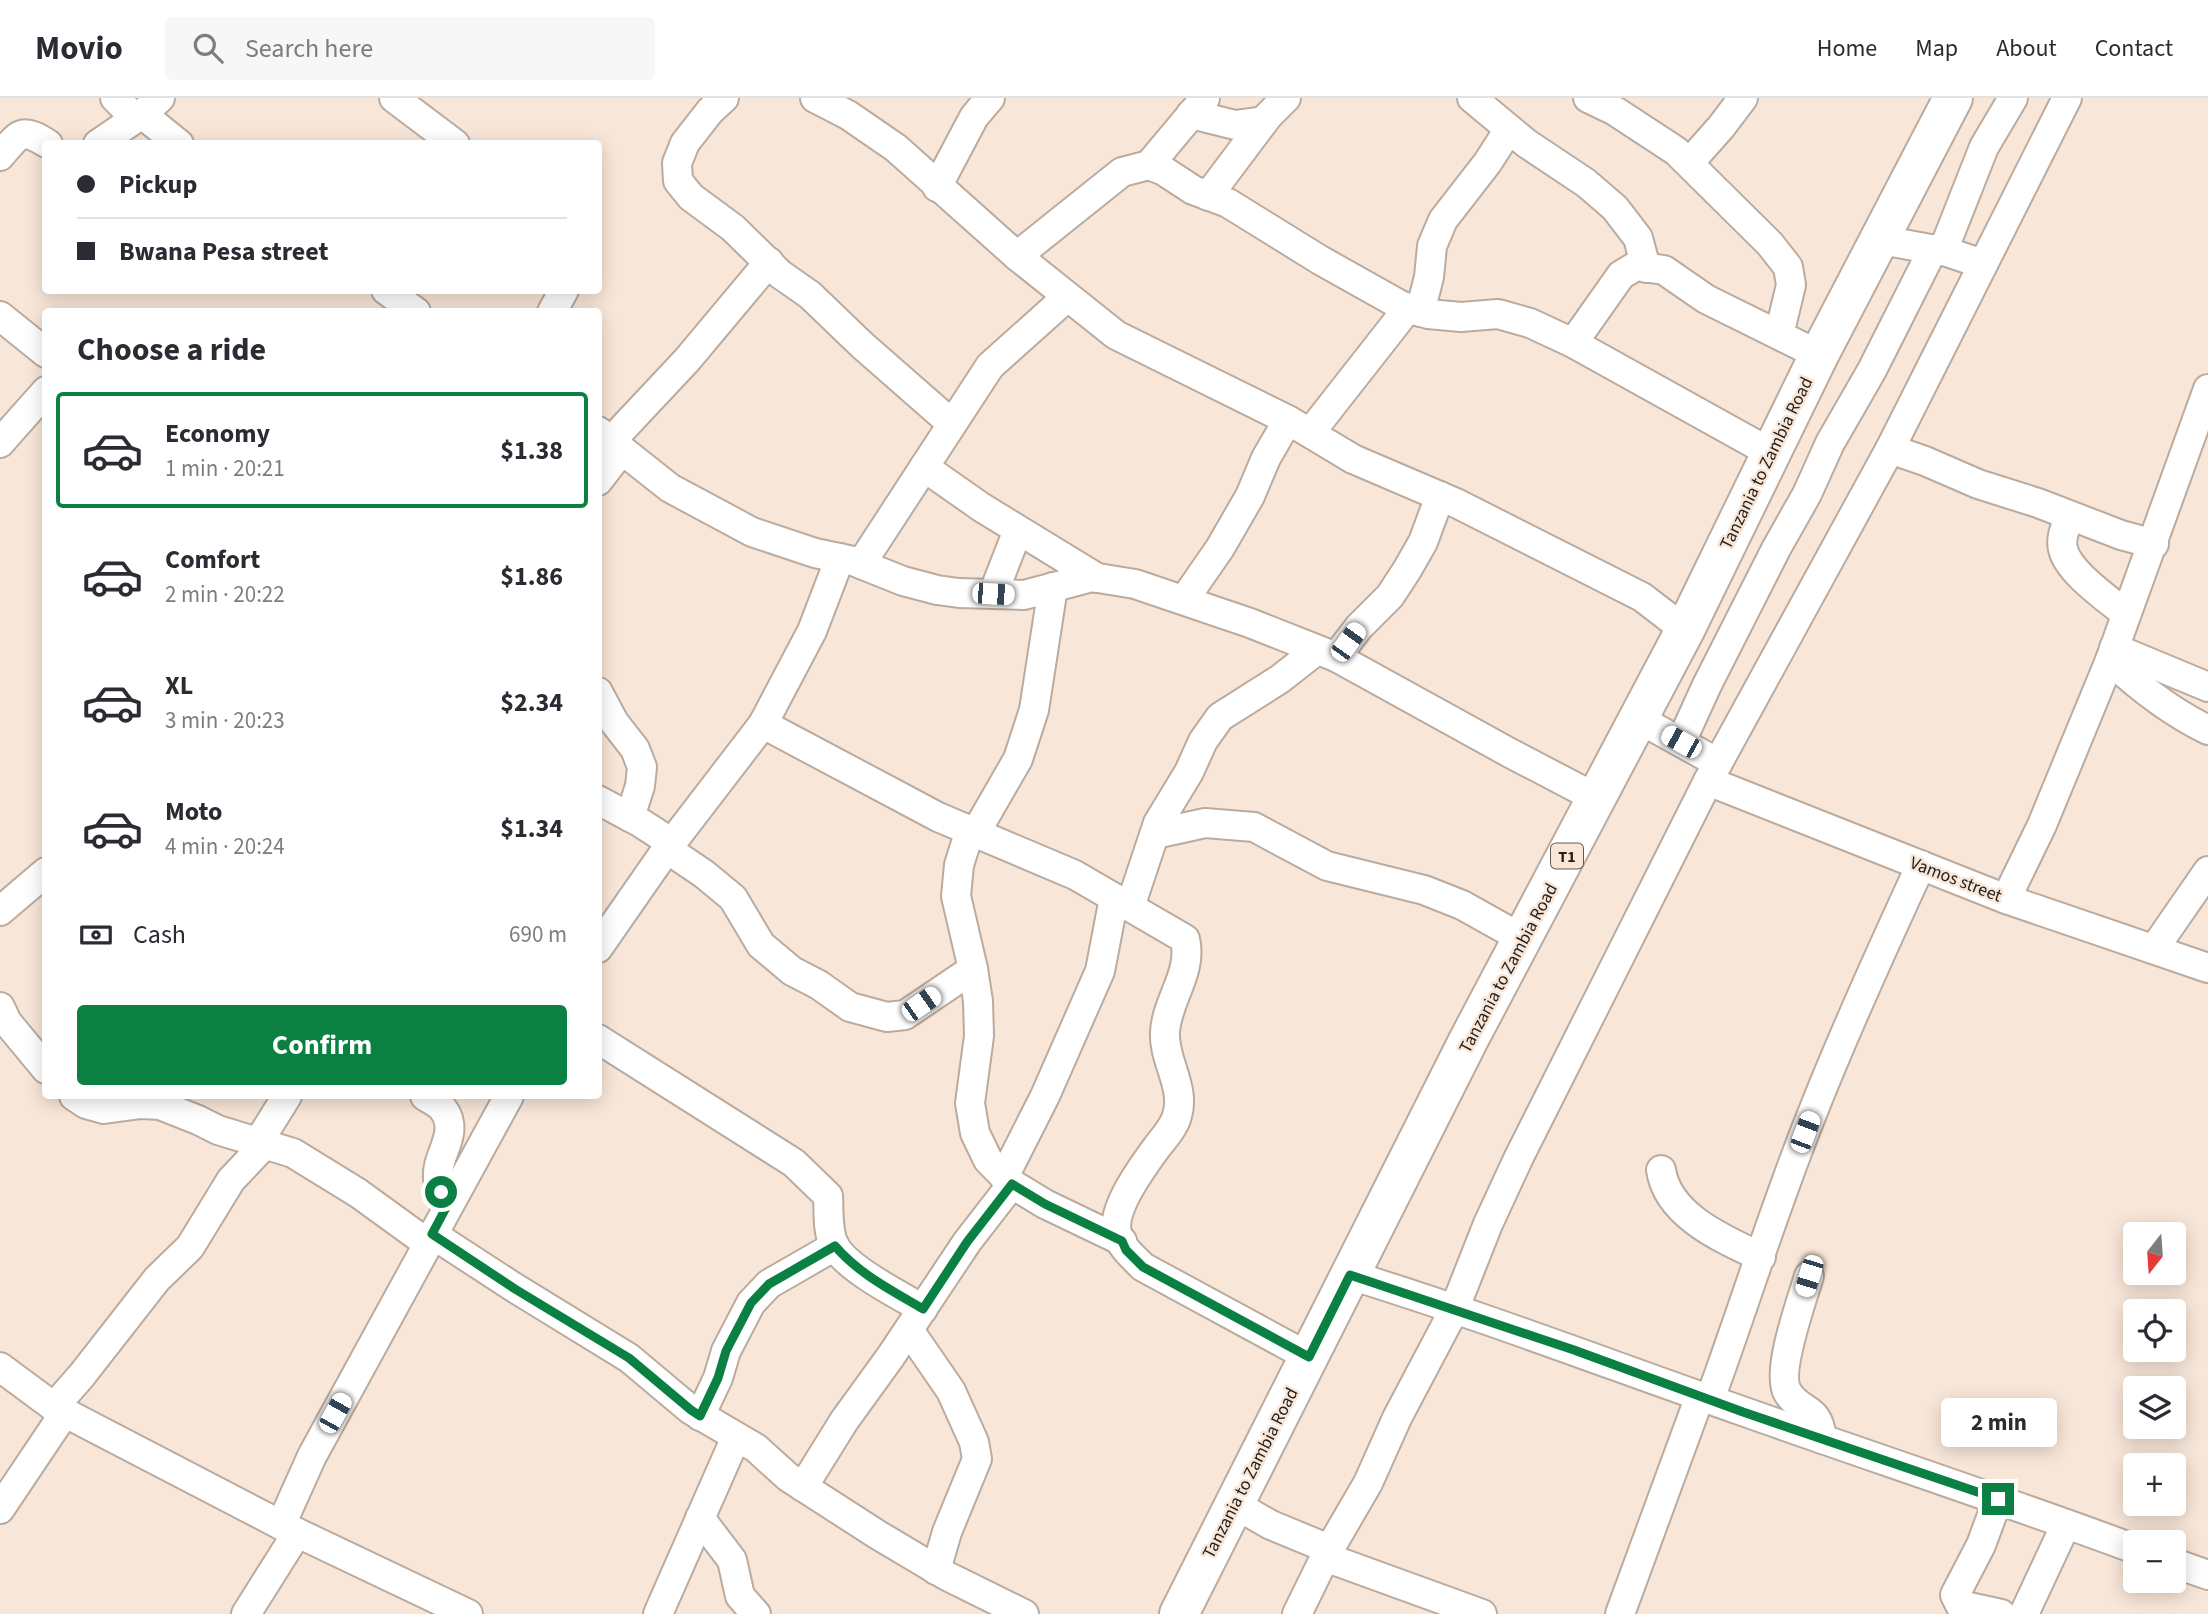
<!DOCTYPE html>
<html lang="en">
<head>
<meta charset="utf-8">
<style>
  body { margin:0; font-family:"Source Sans 3",sans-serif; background:#f7f7f7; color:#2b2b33; height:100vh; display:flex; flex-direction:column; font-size:26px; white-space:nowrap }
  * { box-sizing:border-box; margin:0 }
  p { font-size:23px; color:#7c7c81 }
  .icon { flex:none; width:38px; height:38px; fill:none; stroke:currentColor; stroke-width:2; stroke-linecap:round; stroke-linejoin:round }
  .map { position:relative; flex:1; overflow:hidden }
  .sheet { position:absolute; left:42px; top:210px; width:560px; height:791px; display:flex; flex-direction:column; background:#fff; border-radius:7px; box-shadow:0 4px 18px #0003 }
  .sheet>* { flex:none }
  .guide { position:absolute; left:42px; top:42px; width:560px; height:154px; border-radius:7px; box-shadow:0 4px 18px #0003; display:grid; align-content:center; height:154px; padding:0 35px; background:#fff }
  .needle { width:46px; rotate:197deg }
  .fabs { position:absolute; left:2123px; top:1124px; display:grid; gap:14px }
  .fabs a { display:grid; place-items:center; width:63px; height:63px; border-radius:7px; background:#fff; box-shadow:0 4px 18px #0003; font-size:35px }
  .end { position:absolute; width:32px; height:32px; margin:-16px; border:9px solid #0b8043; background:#fff; box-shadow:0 0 0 4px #fff }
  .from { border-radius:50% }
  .bubble { position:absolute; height:49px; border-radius:7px; background:#fff; box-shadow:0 4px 18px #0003; font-size:23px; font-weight:700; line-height:49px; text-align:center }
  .car { position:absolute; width:21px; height:42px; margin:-21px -10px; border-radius:9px; box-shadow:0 0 5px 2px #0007; background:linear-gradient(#fff 24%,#345 0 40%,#fff 0 76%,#345 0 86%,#fff 0) }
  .guide b { display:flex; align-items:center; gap:24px; height:66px; font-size:26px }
  .guide b+b { border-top:2px solid #e1e1e2 }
  .guide i { width:18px; height:18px; background:#2b2b33 }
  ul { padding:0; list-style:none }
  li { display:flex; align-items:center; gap:21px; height:116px; margin:0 14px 10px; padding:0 21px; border:4px solid transparent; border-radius:7px }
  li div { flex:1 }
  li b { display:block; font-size:26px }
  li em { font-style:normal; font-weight:700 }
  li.selected { border-color:#0b8043 }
  li>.icon { width:63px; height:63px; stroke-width:1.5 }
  h2 { padding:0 35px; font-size:32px; line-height:84px }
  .pay { display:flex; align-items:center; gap:18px; height:77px; padding:0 35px; font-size:26px }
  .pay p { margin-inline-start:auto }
  .action { display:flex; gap:14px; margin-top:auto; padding:14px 35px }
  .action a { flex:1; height:80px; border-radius:7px; background:#0b8043; color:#fff; font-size:28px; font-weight:700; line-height:80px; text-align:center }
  header { display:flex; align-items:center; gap:42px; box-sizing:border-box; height:98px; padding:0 35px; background:#fff; border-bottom:2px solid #e1e1e2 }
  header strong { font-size:33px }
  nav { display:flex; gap:38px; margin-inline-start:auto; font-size:24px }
  .search { width:490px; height:63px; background:#f7f7f7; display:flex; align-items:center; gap:18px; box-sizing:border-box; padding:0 24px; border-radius:7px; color:#7c7c81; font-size:26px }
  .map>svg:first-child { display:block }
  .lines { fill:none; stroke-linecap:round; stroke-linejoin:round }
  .minor-casing { stroke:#bbab9e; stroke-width:32 }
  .highway-casing { stroke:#bbab9e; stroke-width:42 }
  .minor { stroke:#fff; stroke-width:28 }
  .highway { stroke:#fff; stroke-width:38 }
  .route { stroke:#0b8043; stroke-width:9 }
  .labels { text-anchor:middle; stroke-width:5; stroke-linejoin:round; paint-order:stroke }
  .shield { fill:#f8e7d9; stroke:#645a53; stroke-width:2 }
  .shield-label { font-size:16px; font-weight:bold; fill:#241e19 }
  .street-label { font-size:18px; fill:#241e19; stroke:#f8e7d9 }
</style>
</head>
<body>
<header>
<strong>Movio</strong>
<div class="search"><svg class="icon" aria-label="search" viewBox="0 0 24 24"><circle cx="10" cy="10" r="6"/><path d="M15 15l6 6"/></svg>Search here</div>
<nav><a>Home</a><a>Map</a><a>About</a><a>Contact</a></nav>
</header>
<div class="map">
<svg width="2208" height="1516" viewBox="0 0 2208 1516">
  <rect width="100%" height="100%" fill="#f8e7d9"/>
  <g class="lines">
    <defs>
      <g id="minor">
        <path d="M115,0l20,20"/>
        <path d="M394,0l61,46"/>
        <path d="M724,0l-14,13 -25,32 -8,20 1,18 13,16 42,31 47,46 30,21 52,50 89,78"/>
        <path d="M815,0l33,17 48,33 121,108 99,79 172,85 65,39 103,44 186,94 43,33"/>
        <path d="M1472,0l54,45 60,40 29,25 23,30 8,30"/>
        <path d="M1588,0l27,13 61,40 94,93 18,23 3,18 -12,50"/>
        <path d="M142,16l37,30"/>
        <path d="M1191,16l44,11 29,-4"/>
        <path d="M98,46l44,-30 18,-16"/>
        <path d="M0,58c20,-23 21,-29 48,-12"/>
        <path d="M1689,65l32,-36 22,-29"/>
        <path d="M1149,67l56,-67"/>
        <path d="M937,89l37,-70 16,-19"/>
        <path d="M1208,98l60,-80 18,-18"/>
        <path d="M1881,142l66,12 36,12"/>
        <path d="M1943,153l41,-104 29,-49"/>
        <path d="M1017,158l105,-84 27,-7 15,6 29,19 35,13 92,57 82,46 26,8 33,3 37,-3 32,9 43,20 198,110"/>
        <path d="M386,192l30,22"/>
        <path d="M552,214l12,-22"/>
        <path d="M1420,214l9,-35 3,-31 11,-26 45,-58 21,-33"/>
        <path d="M0,218l46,37"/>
        <path d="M1573,245l48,-68 15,-9 28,4 42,29 113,56"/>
        <path d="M598,333l72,57 82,44 63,21 38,8 50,20 34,9 22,3 65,2 68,-18 43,7 115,39 86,34 174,96 88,46"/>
        <path d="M1310,335l98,-125"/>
        <path d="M611,343l76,-81 82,-98"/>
        <path d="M0,345l46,-52"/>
        <path d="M1890,351l35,12 53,23 60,19 83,32 33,9"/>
        <path d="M924,369l57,40 116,71"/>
        <path d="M598,383l24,-31"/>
        <path d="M2069,418c-3,10 -9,22 -6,33 5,23 45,50 63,65"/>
        <path d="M861,466l129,-198 77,-69"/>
        <path d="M993,496l25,-64"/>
        <path d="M1184,502l36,-52 30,-52 16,-38 22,-38"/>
        <path d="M2114,550l94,39"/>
        <path d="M1336,559l23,-30 31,-31 17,-26 16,-28 17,-46"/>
        <path d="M2110,562c30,28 61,52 98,70"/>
        <path d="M598,594l16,30 21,27 7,18 -2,19 -10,31"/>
        <path d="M1639,621l79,44"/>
        <path d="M763,626l175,93 137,58 110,64c8,34 -18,60 -20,93 -2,28 21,55 12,84 -3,11 -13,22 -20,31 -14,19 -46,62 -40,86 4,14 16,24 26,34l166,90"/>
        <path d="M1681,644l26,-57 69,-136 31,-55 23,-51 42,-73 61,-121"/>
        <path d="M1708,683l298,118 202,69"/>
        <path d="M598,702l43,23 31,20"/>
        <path d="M970,732l-11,35 -3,31 17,73 5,32 1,35 -9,67 5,30 13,27 24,24 33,20 77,37"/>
        <path d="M976,734l42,-73 16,-49 19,-123"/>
        <path d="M1155,736l50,-11 49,4 73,39 97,24 38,15 61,34"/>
        <path d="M667,751l37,25 29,24 28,47 31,26 27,14 31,22 37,10 18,-2 68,-46"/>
        <path d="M2006,801l36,-74 68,-165 98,-271"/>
        <path d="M1130,809l28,-84 31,-51 14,-31 17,-24 60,-38 37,-29"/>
        <path d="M0,813l46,-39"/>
        <path d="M598,850l66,-95 99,-129 49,-93 28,-73"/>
        <path d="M2154,851l54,-78"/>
        <path d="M0,909l7,15 39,47"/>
        <path d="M598,941l196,124 34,33c1,16 -1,34 6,49 13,24 65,50 89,64"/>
        <path d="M74,998l12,8 18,5 37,-5 19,1 38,15 20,10 75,23 65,40 69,50"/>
        <path d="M425,998c6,4 14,8 18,13 18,24 -7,45 -5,69 0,10 5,18 10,26"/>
        <path d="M259,1043l28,-45"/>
        <path d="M1661,1072c7,46 62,69 100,87"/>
        <path d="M1004,1079l41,-81 55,-125 14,-73"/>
        <path d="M432,1136l83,54 114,70 62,52 65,38 32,29 90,58 69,41 77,38"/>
        <path d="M1350,1177c133,41 263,91 395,137 130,46 261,89 390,137"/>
        <path d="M1809,1178c-7,24 -34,97 -21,117 13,21 31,12 34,46"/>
        <path d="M909,1232l42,61 23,51 3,17 -30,73 -11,38"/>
        <path d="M0,1269l54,40 227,118 187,89"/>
        <path d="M1710,1301c35,-95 64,-191 102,-285 33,-84 71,-167 109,-249"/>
        <path d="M54,1309l28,-32 75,-96 33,-32 41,-67 35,-37"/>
        <path d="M700,1318l18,-38 8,-27 25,-48 18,-19 66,-38"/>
        <path d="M803,1389l41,-66 47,-65 76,-114 45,-58"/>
        <path d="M1998,1401l-17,46 -26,50 5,10 41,9"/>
        <path d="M1234,1406l37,21 58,24"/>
        <path d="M0,1411l65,-97"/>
        <path d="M700,1420l32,42 8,36 16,18"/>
        <path d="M281,1427l31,-69 197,-360"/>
        <path d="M1325,1459l157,57"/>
        <path d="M2174,1465l34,12"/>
        <path d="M246,1516l51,-81"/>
        <path d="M658,1516l78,-177"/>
        <path d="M1297,1516l28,-57 43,-74 29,-65 57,-108 34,-86 31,-67 189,-376 182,-332 177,-351"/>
        <path d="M1620,1516l80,-218"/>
        <path d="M2024,1516l42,-90"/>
      </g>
      <path id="highway" d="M1179,1516l290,-575 216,-409 134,-275 134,-257"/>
    </defs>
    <!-- minor casing -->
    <use href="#minor" class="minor-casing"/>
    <!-- highway casing -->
    <use href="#highway" class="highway-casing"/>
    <!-- minor -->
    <use href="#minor" class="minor"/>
    <!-- highway -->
    <use href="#highway" class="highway"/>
  </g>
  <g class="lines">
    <!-- route -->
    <path class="route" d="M441,1094l7,12 -16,30 83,55 114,69 62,52 9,6 18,-38 8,-27 25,-48 18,-19 66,-38c24,28 56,44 88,63l44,-67 45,-58 33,20 77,37 4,9 17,17 166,90 41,-82 224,75 169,62 255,87"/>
  </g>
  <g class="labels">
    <!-- shield labels -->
    <rect class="shield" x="1551" y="745.5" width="32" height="25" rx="5"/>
    <g class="shield-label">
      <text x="1567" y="764">T1</text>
    </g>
    <!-- street labels -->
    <g class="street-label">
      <text transform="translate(1766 365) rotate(-64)" y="6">Tanzania to Zambia Road</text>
      <text transform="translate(1956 781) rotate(21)" y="6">Vamos street</text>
      <text transform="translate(1508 870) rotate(-62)" y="6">Tanzania to Zambia Road</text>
      <text transform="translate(1250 1375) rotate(-63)" y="6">Tanzania to Zambia Road</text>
    </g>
  </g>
</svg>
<div class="fabs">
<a><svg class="needle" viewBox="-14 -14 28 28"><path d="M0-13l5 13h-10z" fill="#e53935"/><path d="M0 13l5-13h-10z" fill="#7c7c81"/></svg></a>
<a><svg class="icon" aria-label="locate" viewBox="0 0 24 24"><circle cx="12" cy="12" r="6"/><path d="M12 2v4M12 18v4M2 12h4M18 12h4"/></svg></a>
<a><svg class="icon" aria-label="layers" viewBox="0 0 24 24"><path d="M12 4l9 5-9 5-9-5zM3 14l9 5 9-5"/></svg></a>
<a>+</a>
<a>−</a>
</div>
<i class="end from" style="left:441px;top:1094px"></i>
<i class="end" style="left:1998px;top:1401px"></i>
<div class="bubble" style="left:1941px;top:1300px;width:116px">2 min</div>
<i class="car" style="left:993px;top:496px;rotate:93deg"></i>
<i class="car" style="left:1348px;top:544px;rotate:36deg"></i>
<i class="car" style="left:1681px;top:644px;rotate:299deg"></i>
<i class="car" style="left:921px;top:906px;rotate:55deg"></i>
<i class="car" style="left:1805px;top:1034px;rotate:21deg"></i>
<i class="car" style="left:1809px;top:1178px;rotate:197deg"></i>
<i class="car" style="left:335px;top:1315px;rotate:29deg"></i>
<div class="guide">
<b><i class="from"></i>Pickup</b>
<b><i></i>Bwana Pesa street</b>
</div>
<section class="sheet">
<h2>Choose a ride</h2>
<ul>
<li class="selected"><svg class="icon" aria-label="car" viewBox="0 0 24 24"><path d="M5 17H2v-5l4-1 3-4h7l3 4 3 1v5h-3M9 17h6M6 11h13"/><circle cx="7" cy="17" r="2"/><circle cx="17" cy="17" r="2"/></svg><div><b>Economy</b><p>1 min · 20:21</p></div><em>$1.38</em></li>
<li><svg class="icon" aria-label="car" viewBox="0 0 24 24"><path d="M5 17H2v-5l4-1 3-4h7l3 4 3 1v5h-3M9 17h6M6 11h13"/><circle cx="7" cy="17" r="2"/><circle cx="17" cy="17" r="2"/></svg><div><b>Comfort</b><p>2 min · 20:22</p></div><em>$1.86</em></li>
<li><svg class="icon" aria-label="car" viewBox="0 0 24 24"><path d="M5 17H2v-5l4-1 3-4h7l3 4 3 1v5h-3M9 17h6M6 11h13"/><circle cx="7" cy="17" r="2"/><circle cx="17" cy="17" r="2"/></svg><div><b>XL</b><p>3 min · 20:23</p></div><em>$2.34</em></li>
<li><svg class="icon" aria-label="car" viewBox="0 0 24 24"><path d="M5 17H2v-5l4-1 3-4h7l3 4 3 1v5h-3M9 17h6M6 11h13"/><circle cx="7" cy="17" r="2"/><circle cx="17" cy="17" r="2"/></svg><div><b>Moto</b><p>4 min · 20:24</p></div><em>$1.34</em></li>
</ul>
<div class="pay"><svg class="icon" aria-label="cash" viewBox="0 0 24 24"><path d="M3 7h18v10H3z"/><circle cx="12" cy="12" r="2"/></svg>Cash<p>690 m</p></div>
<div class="action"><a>Confirm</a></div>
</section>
</div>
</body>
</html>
